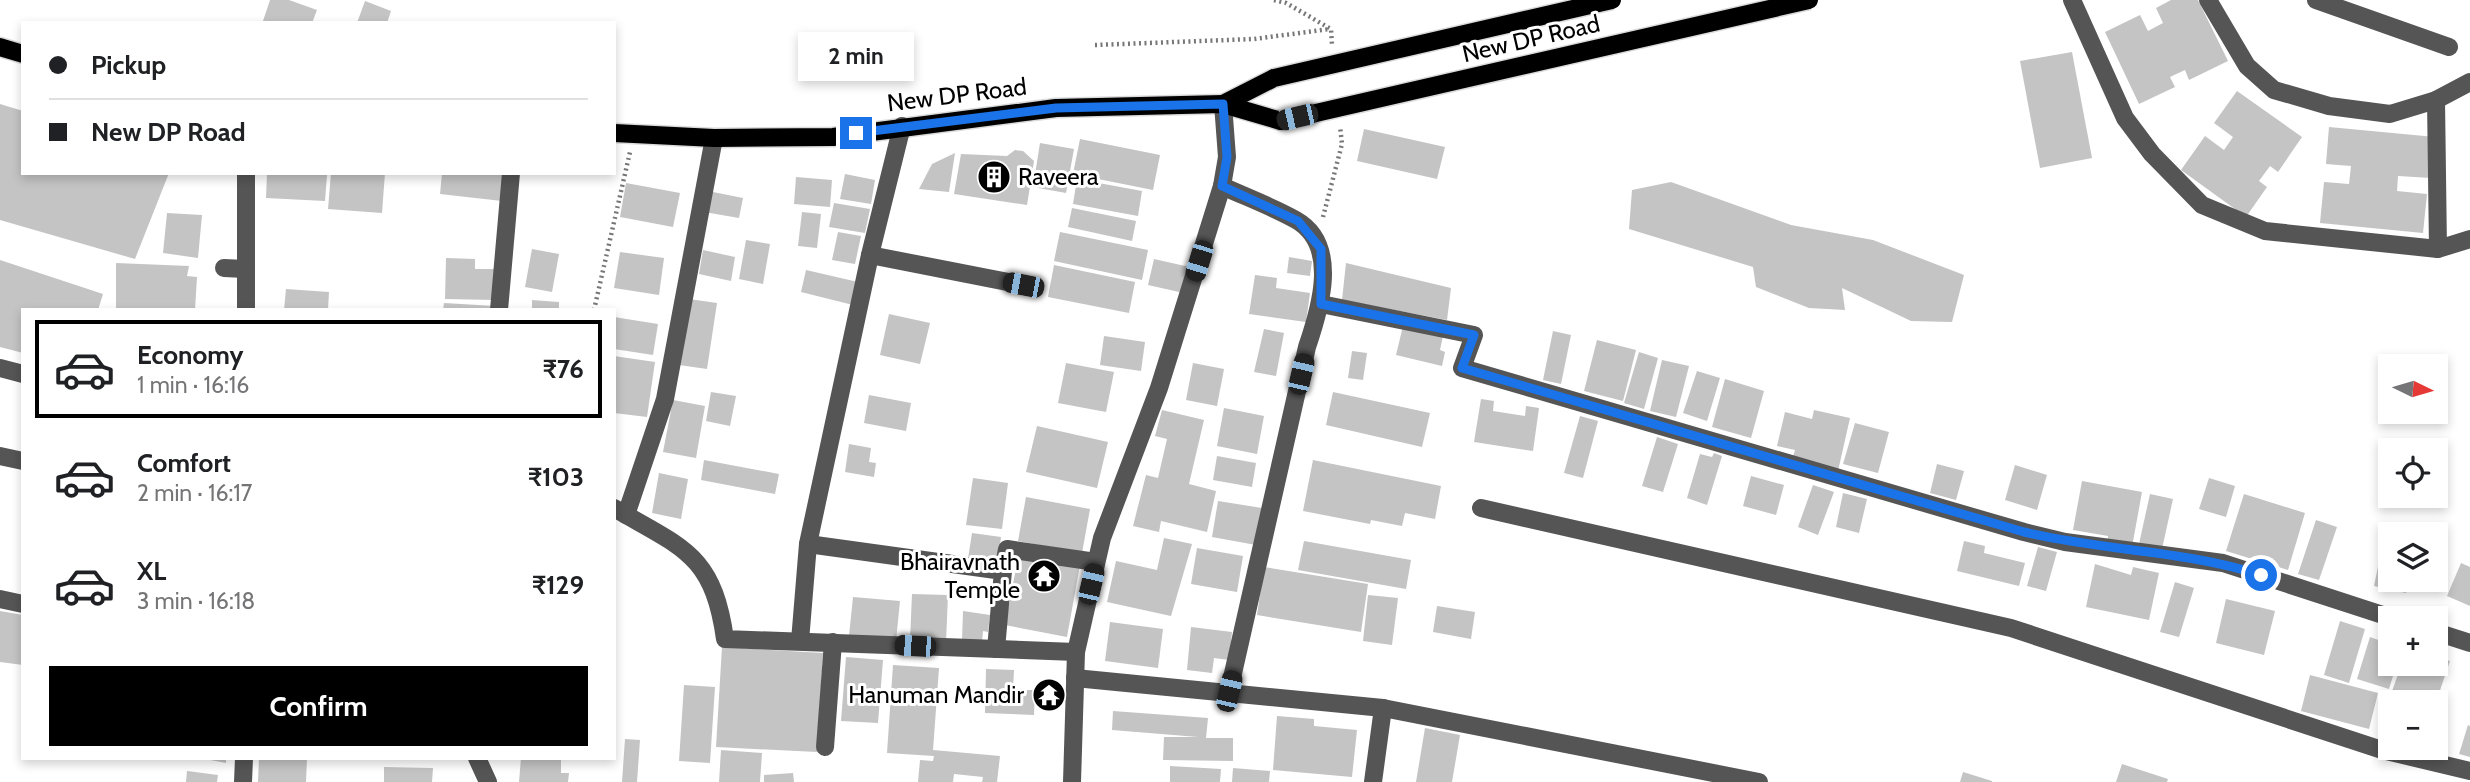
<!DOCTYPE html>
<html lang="en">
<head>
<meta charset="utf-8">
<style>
  body { margin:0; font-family:Cabin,sans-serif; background:#f6f6f6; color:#202124; height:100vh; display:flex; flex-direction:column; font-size:26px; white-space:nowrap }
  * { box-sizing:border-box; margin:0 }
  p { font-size:23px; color:#757577 }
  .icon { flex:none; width:38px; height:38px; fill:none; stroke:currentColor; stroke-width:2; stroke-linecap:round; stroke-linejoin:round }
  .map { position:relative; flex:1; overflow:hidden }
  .drawer { position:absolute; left:21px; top:308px; width:595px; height:452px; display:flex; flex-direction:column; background:#fff; border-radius:0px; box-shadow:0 4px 10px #0003 }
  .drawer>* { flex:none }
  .hud { position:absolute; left:21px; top:21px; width:595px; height:154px; border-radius:0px; box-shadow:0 4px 10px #0003; display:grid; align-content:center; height:154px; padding:0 28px; background:#fff }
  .needle { width:46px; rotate:95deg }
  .buttons { position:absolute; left:2378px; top:354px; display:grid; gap:14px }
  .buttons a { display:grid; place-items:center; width:70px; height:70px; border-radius:0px; background:#fff; box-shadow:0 4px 10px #0003; font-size:35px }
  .end { position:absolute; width:32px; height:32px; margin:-16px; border:9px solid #1a73e8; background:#fff; box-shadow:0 0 0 4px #fff }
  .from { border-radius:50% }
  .bubble { position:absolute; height:49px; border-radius:0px; background:#fff; box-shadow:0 4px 10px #0003; font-size:23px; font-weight:800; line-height:49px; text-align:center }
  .car { position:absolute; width:21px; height:42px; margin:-21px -10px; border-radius:9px; box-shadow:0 0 5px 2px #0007; background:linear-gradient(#222 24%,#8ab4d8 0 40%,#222 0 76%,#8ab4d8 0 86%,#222 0) }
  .hud b { display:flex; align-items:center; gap:24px; height:66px; font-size:26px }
  .hud b+b { border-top:2px solid #e0e0e0 }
  .hud i { width:18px; height:18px; background:#202124 }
  ul { padding:12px 0 0; list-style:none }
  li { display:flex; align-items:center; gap:21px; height:98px; margin:0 14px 10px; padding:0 14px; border:4px solid transparent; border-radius:0px }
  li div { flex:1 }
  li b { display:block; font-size:26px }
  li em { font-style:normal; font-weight:800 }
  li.on { border-color:#000 }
  li>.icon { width:63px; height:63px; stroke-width:1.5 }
  .action { display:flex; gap:14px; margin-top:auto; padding:14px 28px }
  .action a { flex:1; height:80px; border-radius:0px; background:#000; color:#fff; font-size:28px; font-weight:800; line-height:80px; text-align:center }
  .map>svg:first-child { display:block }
  .building { fill:#c4c4c4 }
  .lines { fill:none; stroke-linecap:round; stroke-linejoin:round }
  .major-casing { stroke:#dbdbdb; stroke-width:21 }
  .path { stroke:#777; stroke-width:4.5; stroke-dasharray:2 3.5; stroke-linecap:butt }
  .minor { stroke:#555; stroke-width:18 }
  .major { stroke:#000; stroke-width:18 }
  .major-bridge-casing { stroke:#dbdbdb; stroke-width:21; stroke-linecap:butt }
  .major-bridge { stroke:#000; stroke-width:18 }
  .route { stroke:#1a73e8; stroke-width:9 }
  .labels { text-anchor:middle; stroke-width:6; stroke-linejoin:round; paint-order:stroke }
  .street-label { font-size:24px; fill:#000; stroke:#fff }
  .poi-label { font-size:24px; fill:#000; stroke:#fff; text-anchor:end }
</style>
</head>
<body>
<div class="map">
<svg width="2470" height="782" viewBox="0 0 2470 782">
  <rect width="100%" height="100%" fill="#fff"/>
  <!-- building -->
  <g class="building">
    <path d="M270,0h19l28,10 -5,13 -49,-2z"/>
    <path d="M2171,0h27l30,61 -39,19 -4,-10 -15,7 5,10 -36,17 -34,-72 35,-17 8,16 15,-8 -7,-15z"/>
    <path d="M365,1l26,10 -4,12h-30z"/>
    <path d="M2072,52l20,106 -52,10 -20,-107z"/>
    <path d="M2237,91l65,46 -24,35 -8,-6 -11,15 8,6 -21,30 -65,-47 24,-34 19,14 9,-13 -19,-14z"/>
    <path d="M0,104l23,7v62h146l-34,86 -135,-39z"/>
    <path d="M2329,127l106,10 -4,41 -33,-2 -1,15 30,3 -4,39 -103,-10 4,-41 25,2 2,-18 -25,-2z"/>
    <path d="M1364,129l81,18 -8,32 -80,-18z"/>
    <path d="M1080,139l80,16 -7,35 -80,-16z"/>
    <path d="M1040,143l34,6 -8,44 -33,-6z"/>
    <path d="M1015,150l8,1 11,10 -7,44 -73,-11 7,-40 46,2z"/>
    <path d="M955,153l-6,39 -30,-3 13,-25z"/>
    <path d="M267,173l60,2 -2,26 -59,-3z"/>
    <path d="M331,173h54l-3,40 -54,-4z"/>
    <path d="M442,173h64l-4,28 -62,-7z"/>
    <path d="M845,174l30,6 -4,24 -31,-5z"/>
    <path d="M796,177l36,3 -2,27 -36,-3z"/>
    <path d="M1077,179l65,12 -4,25 -65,-12z"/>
    <path d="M1671,182l120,43 82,15 91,35 -12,47 -41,-1 -69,-33 3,22 -36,-2 -53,-21 -3,-20 -124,-38 3,-39z"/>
    <path d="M626,183l54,10 -7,34 -53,-10z"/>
    <path d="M708,191l35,7 -4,20 -35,-6z"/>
    <path d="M834,203l36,6 -5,24 -36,-6z"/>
    <path d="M1072,208l64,13 -4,20 -64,-14z"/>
    <path d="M802,212l19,2 -4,34 -19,-2z"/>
    <path d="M167,213l35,2 -4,43 -35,-5z"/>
    <path d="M838,232l23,4 -6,28 -23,-4z"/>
    <path d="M1060,232l88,18 -6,30 -88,-19z"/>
    <path d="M746,240l24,4 -7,40 -24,-5z"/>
    <path d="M532,249l27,5 -7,38 -27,-5z"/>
    <path d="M703,250l32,7 -4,24 -32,-7z"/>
    <path d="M620,252l44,6 -5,37 -45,-7z"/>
    <path d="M1289,257l23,4 -2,15 -23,-3z"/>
    <path d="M446,258l29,1v10h21l-1,31 -50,-1z"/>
    <path d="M1154,259l40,9 -6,26 -40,-9z"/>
    <path d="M0,260l103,34 -5,16h-75v43l-23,-6z"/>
    <path d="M116,263l73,3 -2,10 10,1 -2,33h-79z"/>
    <path d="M1346,263l105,25 -4,32 -105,-20z"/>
    <path d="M1054,265l81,17 -6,31 -81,-16z"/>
    <path d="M806,270l52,12 -5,23 -52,-13z"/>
    <path d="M1255,275l22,3 -1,10 34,5 -4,29 -57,-8z"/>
    <path d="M286,289l43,3 -1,18h-44z"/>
    <path d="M689,299l28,4 -10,66 -28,-4z"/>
    <path d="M532,300l27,2v8h-27z"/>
    <path d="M444,303l51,3 -1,4h-51z"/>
    <path d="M889,314l41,9 -10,41 -40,-9z"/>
    <path d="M614,317l44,7 -5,31 -39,-6z"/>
    <path d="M1403,326l40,10 -3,14 5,2 -3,14 -46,-11z"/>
    <path d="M1264,329l20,4 -8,43 -22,-4z"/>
    <path d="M1553,331l18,4 -10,49 -18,-4z"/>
    <path d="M1104,336l41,6 -4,29 -41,-6z"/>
    <path d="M1597,340l39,10 -13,51 -39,-10z"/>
    <path d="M1352,351l15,2 -4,27 -15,-2z"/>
    <path d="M1639,352l19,6 -14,51 -20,-6z"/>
    <path d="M614,356l41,6 -8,55 -33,-4z"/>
    <path d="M1662,360l27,6 -13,51 -26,-6z"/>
    <path d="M1066,363l48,9 -8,40 -48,-9z"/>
    <path d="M1193,363l31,6 -7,37 -31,-6z"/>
    <path d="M1697,371l23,7 -13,43 -24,-8z"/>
    <path d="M1725,379l39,12 -13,47 -39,-11z"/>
    <path d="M711,392l25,4 -6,30 -24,-5z"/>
    <path d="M1333,392l97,21 -8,34 -96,-22z"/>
    <path d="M869,395l42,8 -5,28 -42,-8z"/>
    <path d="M1481,399l13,2 -1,10 32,5 1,-10 13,2 -6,43 -59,-9z"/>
    <path d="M673,400l32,6 -9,52 -33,-6z"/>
    <path d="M1224,408l40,8 -7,38 -40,-8z"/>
    <path d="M1162,410l42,10 -15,64 27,7 -9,41 -46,-11 -2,11 -26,-6 13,-51 12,3 9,-39 -12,-3z"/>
    <path d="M1814,410l36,8 -12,53 -46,-11 3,-10 -18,-4 8,-34 27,7z"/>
    <path d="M1580,416l18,5 -15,57 -19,-5z"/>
    <path d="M1855,423l34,9 -11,41 -35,-9z"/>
    <path d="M1037,426l71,16 -11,46 -71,-16z"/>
    <path d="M1657,437l21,7 -15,48 -21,-6z"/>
    <path d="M849,444l22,4 -2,14 7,1 -2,14 -29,-5z"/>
    <path d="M1714,453l8,3 -15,49 -20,-7 13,-44 12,3z"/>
    <path d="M1217,456l39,7 -4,24 -39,-7z"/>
    <path d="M704,460l75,14 -4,20 -74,-14z"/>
    <path d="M1313,460l128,26 -6,33 -30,-6 -3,13 -31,-6 -1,4 -67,-13z"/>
    <path d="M1937,464l27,7 -8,29 -26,-7z"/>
    <path d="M2015,465l32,10 -10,35 -32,-10z"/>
    <path d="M659,473l29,6 -7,40 -29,-6z"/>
    <path d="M1751,476l33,9 -8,30 -33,-9z"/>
    <path d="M973,478l35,5 -6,46 -36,-4z"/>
    <path d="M2209,478l26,8 -9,31 -27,-8z"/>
    <path d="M2082,481l60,11 -10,55 -25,-4 1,-7 -35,-6z"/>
    <path d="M1813,485l21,7 -16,43 -20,-8z"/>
    <path d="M1843,493l24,6 -8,34 -23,-6z"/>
    <path d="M2150,494l23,5 -11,50 -23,-5z"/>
    <path d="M2244,494l61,19 -17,57 -62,-19z"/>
    <path d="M1026,497l64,12 -8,44 -64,-12z"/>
    <path d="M1218,501l44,7 -6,37 -44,-8z"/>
    <path d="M2316,520l21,7 -18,53 -21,-6z"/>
    <path d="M972,533l29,4 -4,33 -30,-5z"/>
    <path d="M1164,538l28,6 -21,72 -64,-14 9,-41 41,9z"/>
    <path d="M1304,541l107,19 -5,29 -108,-19z"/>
    <path d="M1964,541l21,5 -1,7 41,10 -6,23 -62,-15z"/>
    <path d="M2038,547l19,5 -11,39 -19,-5z"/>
    <path d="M1197,548l46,8 -6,36 -46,-8z"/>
    <path d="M1019,553l61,12 -13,72 -62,-12z"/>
    <path d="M2380,557l10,2v20h19l-3,14 -32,-7z"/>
    <path d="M2461,563l9,4v39l-23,-10z"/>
    <path d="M2095,564l36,11 2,-8 26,6 -10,47 -63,-13z"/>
    <path d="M1264,567l104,17 -7,48 -104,-17z"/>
    <path d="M2175,582l19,6 -15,49 -19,-5z"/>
    <path d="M912,594l36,1 -2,47 -36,-1z"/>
    <path d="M1368,595l30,3 -6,47 -29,-4z"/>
    <path d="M853,597l47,4 -4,40 -47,-5z"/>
    <path d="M2226,599l49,12 -11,44 -48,-12z"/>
    <path d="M1437,606l38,6 -4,27 -38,-7z"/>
    <path d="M0,611l23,4v50l-23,-3z"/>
    <path d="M963,611l27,4 -2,17 -5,-1 -1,11 -20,-2z"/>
    <path d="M2340,621l25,8 -16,54 -25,-8z"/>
    <path d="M1110,622l53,7 -5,39 -53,-7z"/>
    <path d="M1191,627l41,5 -3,28 -15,-2 -2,15 -25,-3z"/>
    <path d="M2370,637l20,7v19h7l-8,26 -32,-10z"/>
    <path d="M722,647l101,6 -6,99 -101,-5z"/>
    <path d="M2436,656l14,5 -14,41h-23l-22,-8 11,-31h34z"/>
    <path d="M846,657l37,3 -5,63 -37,-2z"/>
    <path d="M893,665l46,3 -6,82 67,6 -3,26h-15l1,-5 -29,-3 -1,8h-35l2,-22 13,1 1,-5 -47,-3z"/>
    <path d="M986,669l28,1 -1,20h22l-1,25 -49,-2z"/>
    <path d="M2310,675l68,18 -9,36 -68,-18z"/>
    <path d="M684,685l31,2 -5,76 -31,-2z"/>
    <path d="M1113,711l95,7 -2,20h27v23l-70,-1 1,-23h34l-86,-7z"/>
    <path d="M1277,716l37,3v7l43,4 -5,47 -79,-7z"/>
    <path d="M2436,719l11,3 -8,28 -8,-2 5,-1z"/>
    <path d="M2468,725l2,1v31l-11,-3z"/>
    <path d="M1425,728l35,7 -8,47h-36z"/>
    <path d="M625,739l15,1 -3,42h-15z"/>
    <path d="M721,750l41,3 -2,29h-41z"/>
    <path d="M200,758h26v5z"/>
    <path d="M259,758h48l-1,24h-48z"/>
    <path d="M521,758h40v15h8l-1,9h-49z"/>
    <path d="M2122,764l46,15 -1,3h-51z"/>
    <path d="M1170,766l51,3 -1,13h-50z"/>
    <path d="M384,767l49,1 -1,14h-48z"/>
    <path d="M1233,768l37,3 -1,11h-37z"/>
    <path d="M187,771l31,4 -1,7h-31z"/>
    <path d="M1963,772l29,9v1h-32z"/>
    <path d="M793,773l1,9h-30v-7z"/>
  </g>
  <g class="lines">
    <defs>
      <g id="major">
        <path d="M0,47l23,7"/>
        <path d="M1223,104l51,-26"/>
        <path d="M614,133l100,5 119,-1 223,-29 167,-4 58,17"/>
      </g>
    </defs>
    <!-- major casing -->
    <use href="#major" class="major-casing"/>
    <!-- path -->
    <g class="path">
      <path d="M1274,0l12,3 45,26 1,16"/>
      <path d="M1095,45l159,-6 76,-10"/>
      <path d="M1323,217l19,-73 -2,-18"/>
      <path d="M594,310l36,-158"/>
    </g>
    <!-- minor -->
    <g class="minor">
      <path d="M2072,0l53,118 27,36 50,51 63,26 173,18 32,-10"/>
      <path d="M2208,0l39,66 27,24 55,16 61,8 46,-14"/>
      <path d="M2316,0l133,47"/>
      <path d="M246,173v137"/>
      <path d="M1222,186c24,11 51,21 74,34 44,25 24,89 11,127l-78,344"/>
      <path d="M2438,249l-2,-149 34,-18"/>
      <path d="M870,255l153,30"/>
      <path d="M224,268l21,1"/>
      <path d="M1321,304l153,31 -12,33 562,164 41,10 158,21 169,55"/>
      <path d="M499,310l12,-137"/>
      <path d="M0,368l23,6"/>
      <path d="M0,456l23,5"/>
      <path d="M614,508c68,40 99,45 111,131l351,13"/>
      <path d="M1481,508l530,120 371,122 88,21"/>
      <path d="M626,515l39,-116 49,-261"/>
      <path d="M808,544l195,27 -7,78"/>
      <path d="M1003,571l4,-22 89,13"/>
      <path d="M0,599l23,5"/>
      <path d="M2436,632l34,11"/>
      <path d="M800,641l8,-97 62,-289 32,-129"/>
      <path d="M1075,678l308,30 376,74"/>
      <path d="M825,747l8,-105"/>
      <path d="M477,758l11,24"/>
      <path d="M243,782l1,-24"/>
      <path d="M1072,782l4,-130 26,-114 57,-150 63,-202 5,-29 -4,-53"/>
      <path d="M1373,782l10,-74"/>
    </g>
    <!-- major -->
    <use href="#major" class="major"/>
    <defs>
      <g id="major-bridge">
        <path d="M1274,78l338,-78"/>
        <path d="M1281,121l528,-121"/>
      </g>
    </defs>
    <!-- major-bridge casing -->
    <use href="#major-bridge" class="major-bridge-casing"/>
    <!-- major-bridge -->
    <use href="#major-bridge" class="major-bridge"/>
  </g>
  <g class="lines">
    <!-- route -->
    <path class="route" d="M856,133l200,-25 167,-4 4,53 -5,29 76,35 23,28v55l153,31 -12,33 562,164c79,19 160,18 237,43"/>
  </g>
  <!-- icons -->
  <defs>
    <symbol id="building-disc" viewBox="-11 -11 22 22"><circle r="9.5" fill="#000" stroke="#fff"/><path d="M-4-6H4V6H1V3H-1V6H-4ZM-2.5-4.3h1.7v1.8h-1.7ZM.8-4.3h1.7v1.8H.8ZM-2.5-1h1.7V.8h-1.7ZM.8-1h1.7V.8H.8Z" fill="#fff"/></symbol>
    <symbol id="temple-disc" viewBox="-11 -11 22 22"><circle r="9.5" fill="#000" stroke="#fff"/><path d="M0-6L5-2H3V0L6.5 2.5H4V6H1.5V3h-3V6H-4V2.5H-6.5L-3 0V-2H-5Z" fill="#fff"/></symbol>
  </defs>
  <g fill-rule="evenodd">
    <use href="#building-disc" x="975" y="158" width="38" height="38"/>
    <use href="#temple-disc" x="1025" y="557" width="38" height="38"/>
    <use href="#temple-disc" x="1030" y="676" width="38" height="38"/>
  </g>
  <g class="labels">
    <!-- street labels -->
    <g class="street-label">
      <text transform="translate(1531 39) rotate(-13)" y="8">New DP Road</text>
      <text transform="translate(957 95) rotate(-7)" y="8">New DP Road</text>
    </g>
    <!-- poi labels -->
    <g class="poi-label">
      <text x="1018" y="185" text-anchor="start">Raveera</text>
      <text x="1020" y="570">Bhairavnath<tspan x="1020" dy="28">Temple</tspan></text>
      <text x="1024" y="703">Hanuman Mandir</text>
    </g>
  </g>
</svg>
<div class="buttons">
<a><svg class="needle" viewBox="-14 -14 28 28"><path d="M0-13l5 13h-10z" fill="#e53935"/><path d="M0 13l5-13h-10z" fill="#757577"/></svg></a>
<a><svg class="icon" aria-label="locate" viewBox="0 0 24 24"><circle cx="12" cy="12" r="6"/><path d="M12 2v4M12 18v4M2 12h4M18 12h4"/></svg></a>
<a><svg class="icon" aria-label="layers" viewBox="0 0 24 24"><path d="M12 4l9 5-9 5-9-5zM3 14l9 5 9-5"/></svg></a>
<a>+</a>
<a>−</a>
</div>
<i class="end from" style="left:2261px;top:575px"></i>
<i class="end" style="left:856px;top:133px"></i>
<div class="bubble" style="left:798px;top:32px;width:116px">2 min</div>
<i class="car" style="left:1297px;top:117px;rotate:257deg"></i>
<i class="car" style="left:1199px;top:261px;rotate:197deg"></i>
<i class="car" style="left:1023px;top:285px;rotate:281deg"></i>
<i class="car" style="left:1301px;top:374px;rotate:13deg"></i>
<i class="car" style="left:1091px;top:584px;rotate:13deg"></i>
<i class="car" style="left:915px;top:646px;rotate:273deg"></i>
<i class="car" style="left:1229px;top:691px;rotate:13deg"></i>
<div class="hud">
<b><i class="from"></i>Pickup</b>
<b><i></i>New DP Road</b>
</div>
<section class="drawer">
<ul>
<li class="on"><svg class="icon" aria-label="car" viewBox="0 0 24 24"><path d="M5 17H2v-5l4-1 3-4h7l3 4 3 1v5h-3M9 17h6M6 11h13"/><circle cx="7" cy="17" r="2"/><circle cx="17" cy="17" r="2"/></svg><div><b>Economy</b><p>1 min · 16:16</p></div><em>₹76</em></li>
<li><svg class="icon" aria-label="car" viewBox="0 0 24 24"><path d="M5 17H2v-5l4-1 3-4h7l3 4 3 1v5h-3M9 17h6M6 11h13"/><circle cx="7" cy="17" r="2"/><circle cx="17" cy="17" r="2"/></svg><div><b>Comfort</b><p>2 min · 16:17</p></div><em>₹103</em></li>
<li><svg class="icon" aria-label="car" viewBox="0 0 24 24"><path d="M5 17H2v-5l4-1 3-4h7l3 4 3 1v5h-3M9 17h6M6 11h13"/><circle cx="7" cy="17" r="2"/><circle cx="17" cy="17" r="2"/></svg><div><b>XL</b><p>3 min · 16:18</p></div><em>₹129</em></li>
</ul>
<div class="action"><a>Confirm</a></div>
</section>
</div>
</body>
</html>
